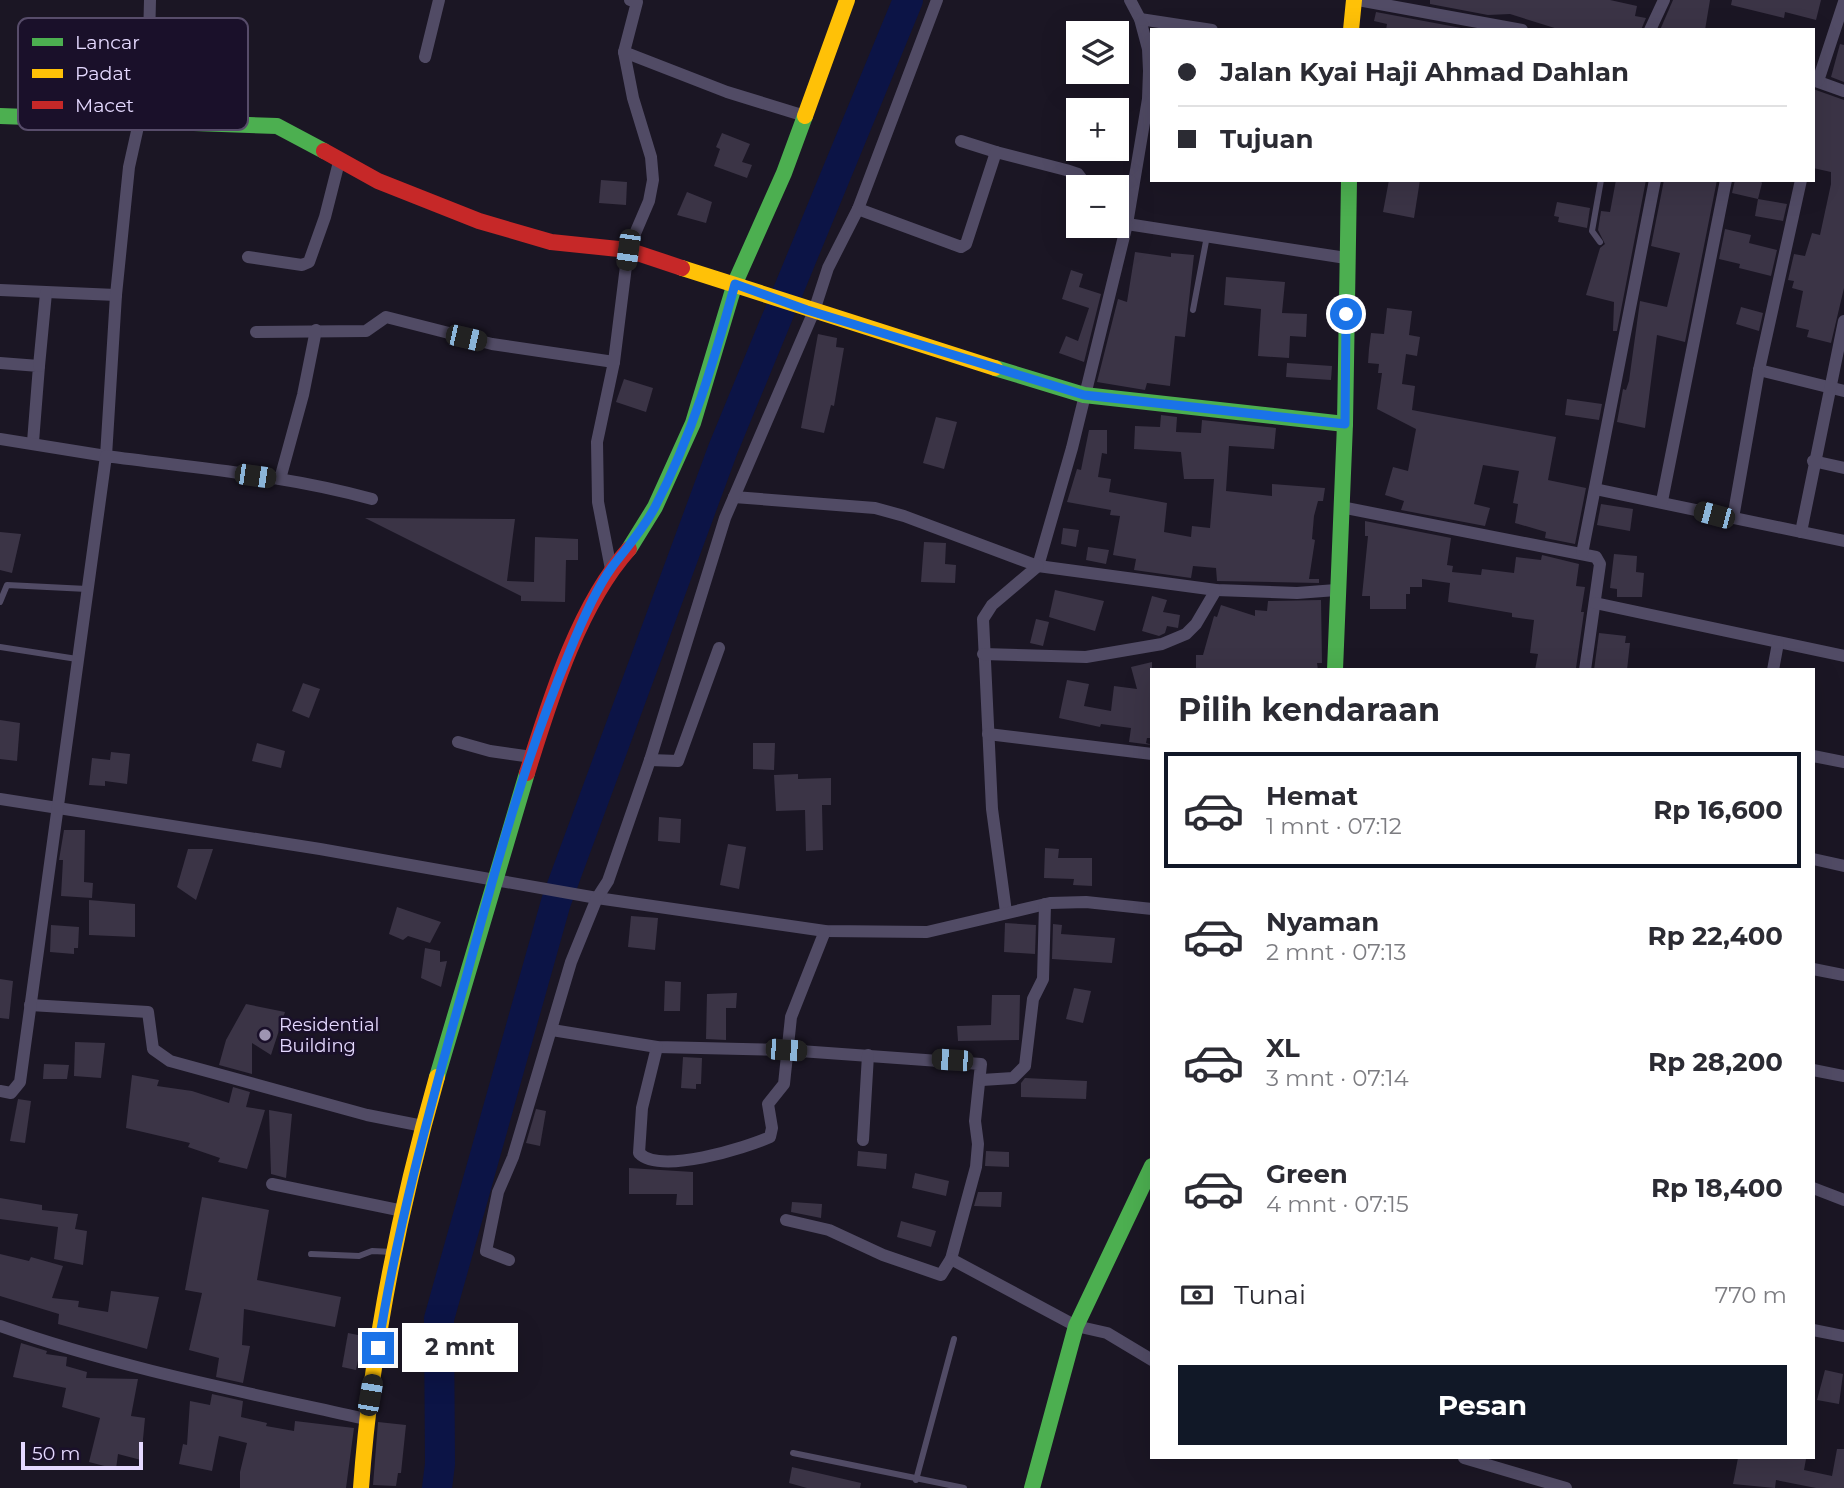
<!DOCTYPE html>
<html lang="id">
<head>
<meta charset="utf-8">
<style>
  body { margin:0; font-family:Montserrat,sans-serif; background:#f7f7f7; color:#2b2b33; height:100vh; display:flex; flex-direction:column; font-size:26px; white-space:nowrap }
  * { box-sizing:border-box; margin:0 }
  p { font-size:23px; color:#7c7c81 }
  .icon { flex:none; width:38px; height:38px; fill:none; stroke:currentColor; stroke-width:2; stroke-linecap:round; stroke-linejoin:round }
  .map { position:relative; flex:1; overflow:hidden }
  .panel { position:absolute; left:1150px; top:668px; width:665px; height:791px; display:flex; flex-direction:column; background:#fff; border-radius:0px; box-shadow:0 7px 28px #0002 }
  .panel>* { flex:none }
  .guide { position:absolute; left:1150px; top:28px; width:665px; height:154px; border-radius:0px; box-shadow:0 7px 28px #0002; display:grid; align-content:center; height:154px; padding:0 28px; background:#fff }
  .fabs { position:absolute; left:1066px; top:21px; display:grid; gap:14px }
  .fabs a { display:grid; place-items:center; width:63px; height:63px; border-radius:0px; background:#fff; box-shadow:0 7px 28px #0002; font-size:35px }
  .scale { position:absolute; left:21px; bottom:18px; width:122px; box-sizing:border-box; padding-left:7px; border:4px solid #e5d9ff; border-top:0; font-size:19px; line-height:24px; white-space:nowrap; color:#e5d9ff; -webkit-text-stroke:5px #1a102a; paint-order:stroke }
  .end { position:absolute; width:32px; height:32px; margin:-16px; border:9px solid #1a73e8; background:#fff; box-shadow:0 0 0 4px #fff }
  .from { border-radius:50% }
  .bubble { position:absolute; height:49px; border-radius:0px; background:#fff; box-shadow:0 7px 28px #0002; font-size:23px; font-weight:700; line-height:49px; text-align:center }
  .car { position:absolute; width:21px; height:42px; margin:-21px -10px; border-radius:9px; box-shadow:0 0 5px 2px #0007; background:linear-gradient(#222 24%,#8ab4d8 0 40%,#222 0 76%,#8ab4d8 0 86%,#222 0) }
  .guide b { display:flex; align-items:center; gap:24px; height:66px; font-size:26px }
  .guide b+b { border-top:2px solid #e1e1e2 }
  .guide i { width:18px; height:18px; background:#2b2b33 }
  ul { padding:0; list-style:none }
  li { display:flex; align-items:center; gap:21px; height:116px; margin:0 14px 10px; padding:0 14px; border:4px solid transparent; border-radius:0px }
  li div { flex:1 }
  li b { display:block; font-size:26px }
  li em { font-style:normal; font-weight:700 }
  li.current { border-color:#111827 }
  li>.icon { width:63px; height:63px; stroke-width:1.5 }
  h2 { padding:0 28px; font-size:32px; line-height:84px }
  .pay { display:flex; align-items:center; gap:18px; height:77px; padding:0 28px; font-size:26px }
  .pay p { margin-inline-start:auto }
  .cta { display:flex; gap:14px; margin-top:auto; padding:14px 28px }
  .cta a { flex:1; height:80px; border-radius:0px; background:#111827; color:#fff; font-size:28px; font-weight:700; line-height:80px; text-align:center }
  .map>svg:first-child { display:block }
  .lines { fill:none; stroke-linecap:round; stroke-linejoin:round }
  .river { stroke:#0c1446; stroke-width:30 }
  .building { fill:#3b3446 }
  .lane { stroke:#514b65; stroke-width:6 }
  .street { stroke:#514b65; stroke-width:12 }
  .fast { stroke:#4caf50; stroke-width:16 }
  .slow { stroke:#ffc107; stroke-width:16 }
  .jam { stroke:#c62828; stroke-width:16 }
  .route { stroke:#1a73e8; stroke-width:9 }
  .poi-dot { fill:#9e95b2; stroke:#1a102a; stroke-width:2.5 }
  .labels { text-anchor:middle; stroke-width:5; stroke-linejoin:round; paint-order:stroke }
  .poi-label { font-size:18px; fill:#e5d9ff; stroke:#1a102a; text-anchor:start }
  .key { fill:#1a102a; stroke:#574c6a; stroke-width:2 }
  .key-label { font-size:19px; fill:#e5d9ff }
</style>
</head>
<body>
<div class="map">
<svg width="1844" height="1488" viewBox="0 0 1844 1488">
  <rect width="100%" height="100%" fill="#1b1624"/>
  <g class="lines">
    <!-- river -->
    <path class="river" d="M437,1488l3,-24 -1,-145 117,-417 167,-453 185,-449"/>
  </g>
  <!-- building -->
  <g class="building">
    <path d="M1430,0h180l27,6 -2,10 11,2 -5,12h-80l-51,-16 -22,1 -58,-11z"/>
    <path d="M1673,0h37l-5,30h-45z"/>
    <path d="M1732,0h89l-5,20 -31,-8 -1,6 -53,-13z"/>
    <path d="M1376,12l96,18h-86l1,-6 -13,-3z"/>
    <path d="M1840,44l4,1v37l-13,-5z"/>
    <path d="M1813,89l31,11v188l-13,55 -24,-6 2,-7 -13,-3 7,-36 -11,-3 2,-7 -6,-1 6,-26 11,2 7,-23 8,2 11,-51v-12l-18,-4z"/>
    <path d="M722,133l28,11 -8,18 10,3 -5,13 -33,-12 6,-17 -4,-2z"/>
    <path d="M601,180l26,2 -1,23 -27,-2z"/>
    <path d="M1389,180h31l-6,38 -31,-6z"/>
    <path d="M1616,180h30l-29,151h-4l1,-29 -28,-7 14,-47 5,-4 -7,-14 3,-19 9,1z"/>
    <path d="M1664,180h53l-32,162 -28,-7 -12,93 -28,-6 6,-33 3,1 3,-9 11,-80 27,6 13,-54 -29,-7z"/>
    <path d="M1735,180h25l2,3 -4,16 -26,-6z"/>
    <path d="M687,192l25,10 -6,21 -29,-8z"/>
    <path d="M1758,199l29,5 -4,17 -28,-5z"/>
    <path d="M1557,202l33,6 -3,20 -29,-6 1,-5 -5,-1z"/>
    <path d="M1725,229l26,6 -2,8 28,7 -6,26 -32,-8 1,-4 -21,-5z"/>
    <path d="M1135,252l36,5v-4l23,2 -9,82 -10,-1 -5,50 -23,-3 -2,7 -48,-8 21,-83 9,3z"/>
    <path d="M1071,270l12,4 -4,13 22,7 -17,68 -25,-9 7,-17 12,5 11,-33 -27,-9z"/>
    <path d="M1226,277l59,5 -3,31 25,1 -1,23 -16,-1 -1,22 -31,-2 3,-47 -37,-4z"/>
    <path d="M1741,307l22,6 -4,18 -23,-7z"/>
    <path d="M1387,308l25,3 -3,24 11,2 -3,19 -11,-2 -4,30 13,2 -3,24 144,27 -8,43 38,8 -11,56 -30,-6 1,-6 -31,-9 3,-19 -5,-1 6,-32 -36,-6 -9,39 16,4 -5,18 -84,-16 3,-9 -19,-6 8,-28 15,4 8,-42 -39,-20 5,-36h-4l1,-9 -11,-1 1,-14 2,-16 13,1z"/>
    <path d="M818,334l19,4 -1,9 8,1 -10,58 -3,-1 -7,28 -23,-5z"/>
    <path d="M1287,363l45,3 -1,14 -45,-3z"/>
    <path d="M624,379l29,9 -7,24 -30,-10z"/>
    <path d="M1567,399l35,5 -3,16 -34,-5z"/>
    <path d="M1161,415l16,2 -1,15 25,1 1,-13 74,8 -2,21 -45,-3 -3,45 46,5v-12l53,4 -2,13h-5l-4,15 -2,23 3,1 -6,39h10v4l-102,-2 -1,-13 -23,-2 -2,12 -57,-8 2,-11 -23,-4 7,-39 -10,-1 1,-5 -44,-8 10,-33 4,1 8,-40h18v24l-5,-1 -4,24 13,2 -2,13 58,11 -3,29 27,5 1,-11 18,2 4,-49h-30l-3,-27 -47,-3 1,-23 25,1z"/>
    <path d="M936,417l21,5 -13,47 -21,-6z"/>
    <path d="M1601,504l32,5 -3,22 -33,-6z"/>
    <path d="M365,518l150,1 -8,62 27,1 1,-45 43,2v21h-12l-1,42 -44,-1v-5z"/>
    <path d="M1365,521l86,17 -4,27 6,1 -1,6 29,3 1,-6 32,4 2,-16 25,3 1,-5 37,9 -3,22 9,1 -4,25h3l-8,56 -41,2 3,-16 -8,-1 4,-33 -22,-3v-4l-64,-11 2,-19 -28,-4v8h-12v7h-4v15h-36v-13h-8l6,-60h-3z"/>
    <path d="M1063,528l16,2 -3,17 -15,-3z"/>
    <path d="M0,532l21,2 -9,39 -12,-3z"/>
    <path d="M924,542l22,1 -1,21 11,1 -1,18 -34,-1z"/>
    <path d="M1088,547l21,3 -3,14 -20,-4z"/>
    <path d="M1614,554l23,2 -1,16 8,1 -2,24h-25v-8l-7,-1z"/>
    <path d="M1055,590l49,11 -9,30 -46,-14z"/>
    <path d="M1152,596l15,4 -4,12 17,3 -2,13 -11,-2 -2,7 -6,3 -17,-5z"/>
    <path d="M1321,600l1,63h-5l1,7h-122v-15h7l11,-39 3,1 4,-12 34,11v-6l12,1 1,-10z"/>
    <path d="M1036,619l13,3 -6,24 -13,-3z"/>
    <path d="M1599,633l27,3 -1,7h5l-3,27h-33z"/>
    <path d="M1152,662v76h-5l-1,5 6,2 -23,-3 2,-14 -30,-4 -1,3 -41,-9 8,-38 22,4 -5,22 27,5 3,-25 23,3 -6,-22z"/>
    <path d="M303,683l17,6 -11,29 -17,-7z"/>
    <path d="M0,720l20,3 -3,38 -17,-2z"/>
    <path d="M257,743l28,8 -4,17 -29,-7z"/>
    <path d="M753,743h22l-1,27 -21,-1z"/>
    <path d="M111,752l19,2 -3,30 -22,-3v5l-16,-1 3,-27 18,2z"/>
    <path d="M798,774v5l33,-1v27h-9l1,45 -17,1 -1,-41 -29,1 -2,-36z"/>
    <path d="M659,817l22,2 -1,24 -22,-2z"/>
    <path d="M64,830h21l-1,52 9,1 -1,15 -31,-2 2,-36h-4z"/>
    <path d="M728,844l18,3 -7,42 -19,-4z"/>
    <path d="M1045,848l14,1 -1,9h34v28l-19,-1 1,-6 -30,-1z"/>
    <path d="M188,849h25l-17,51 -19,-13z"/>
    <path d="M89,900l46,4v33l-46,-2z"/>
    <path d="M397,907l44,15 -11,21 -22,-7 -5,4 -14,-6z"/>
    <path d="M631,916l27,2 -3,32 -27,-3z"/>
    <path d="M1005,923l31,2 -1,29 -31,-2z"/>
    <path d="M1053,924l9,1 -1,9 54,4 -3,25 -60,-4z"/>
    <path d="M51,925l28,2 -1,21h-4v6l-24,-2z"/>
    <path d="M425,948l15,3v11l7,-1 -6,26 -20,-9z"/>
    <path d="M0,979l13,2 -4,38 -9,-1z"/>
    <path d="M665,981l16,1 -1,29h-16z"/>
    <path d="M1074,988l17,3 -8,32 -17,-4z"/>
    <path d="M737,993l-1,15h-10v32l-20,-1 1,-45z"/>
    <path d="M992,995h28l-1,45 -61,1 -1,-15 34,-1z"/>
    <path d="M246,1004l39,8 -14,43 -19,-12v31l-33,-9 7,-25z"/>
    <path d="M75,1042l30,1 -4,35 -27,-2z"/>
    <path d="M683,1057l19,1 -1,26h-5v5l-15,-1z"/>
    <path d="M44,1064l25,1 -2,14h-24z"/>
    <path d="M132,1075l27,5 -2,6 35,5 37,12 4,-16 17,5 -4,15 19,3 -18,59 -29,-7 2,-4 -32,-11 2,-4 -64,-15z"/>
    <path d="M1025,1078l62,3 -1,18 -65,-2v-14z"/>
    <path d="M18,1099l13,2 -6,42 -15,-2z"/>
    <path d="M536,1109l10,2 -6,35 -14,-3z"/>
    <path d="M269,1110l23,4 -6,64 -15,-4z"/>
    <path d="M858,1151l29,3 -1,15 -29,-3z"/>
    <path d="M986,1151l23,1v15l-24,-1z"/>
    <path d="M629,1168l64,4v33h-17l1,-11h-48z"/>
    <path d="M915,1173l34,8 -3,15 -34,-8z"/>
    <path d="M978,1192h24l-1,15 -27,-1z"/>
    <path d="M202,1197l67,13 -12,70 84,17 -6,30 -91,-18 -2,36 8,1 -7,37 -27,-6 3,-19 -30,-8 13,-57 -17,-3z"/>
    <path d="M0,1198l42,7v5l36,4 -3,15 12,2 -4,34 -29,-6 4,-32 -58,-8z"/>
    <path d="M792,1202l30,2 -1,14 -30,-6z"/>
    <path d="M901,1221l35,10 -5,16 -34,-10z"/>
    <path d="M0,1254l29,7 2,-4 32,9 -11,32 27,3 -1,6 30,5 3,-21 48,6 -12,52 -89,-25 1,-10 -59,-18z"/>
    <path d="M348,1333l15,3 -7,34 -14,-3z"/>
    <path d="M21,1343l26,8 -1,3 21,3 -1,9 21,6 -1,6 52,1 -7,37 14,2 -4,42 -23,-6 -2,15 -27,-7 11,-44 -38,-11 4,-19 -53,-11z"/>
    <path d="M1825,1370l18,4 -4,30 -22,-4z"/>
    <path d="M212,1394l31,7 -2,16 26,6 -1,3 28,5 1,-10 59,7 -8,60h-106v-16l7,-29 -28,-7 -7,35 -33,-7 4,-20 4,1 3,-44 20,4z"/>
    <path d="M378,1422l28,3 -5,48h-3l-2,13 -23,-1z"/>
    <path d="M1837,1449h7v39h-28l-40,-8 -1,8 -42,-4 5,-26 68,1 -2,11 28,6z"/>
    <path d="M792,1467l69,16 -1,5h-53l-18,-5z"/>
  </g>
  <g class="lines">
    <!-- lane -->
    <g class="lane">
      <path d="M1600,242l-8,-11 9,-51"/>
      <path d="M1193,310l14,-74"/>
      <path d="M0,602l7,-17 80,4"/>
      <path d="M0,647l77,12"/>
      <path d="M311,1254l48,2 13,-5 21,1"/>
      <path d="M793,1453l171,35"/>
      <path d="M916,1480l38,-141"/>
    </g>
    <!-- street -->
    <g class="street">
      <path d="M1130,0l10,19 8,30 1,22 -1,28 -21,125 219,34"/>
      <path d="M1358,0l164,30"/>
      <path d="M1140,19l72,11"/>
      <path d="M1650,30l14,-30"/>
      <path d="M624,52l103,40 78,24"/>
      <path d="M425,57l14,-57"/>
      <path d="M1813,80l31,11"/>
      <path d="M1818,81l26,-79"/>
      <path d="M961,141l35,11"/>
      <path d="M858,209l103,38 5,-3 30,-92 70,18 12,4 6,8 25,5"/>
      <path d="M1127,224l-55,224 -34,118 178,24 81,3 39,-3"/>
      <path d="M248,257l54,8 7,-3 16,-45 14,-55"/>
      <path d="M0,290l116,5"/>
      <path d="M256,332l110,-1 20,-14 106,27 122,18"/>
      <path d="M0,363l39,3 -6,76"/>
      <path d="M39,366l7,-73"/>
      <path d="M1759,370l85,21"/>
      <path d="M0,439l106,17 10,-161 13,-128 19,-85 2,-82"/>
      <path d="M1813,461l31,7"/>
      <path d="M280,479l23,-84 13,-65"/>
      <path d="M1595,489l249,52"/>
      <path d="M734,497l141,11 29,8 134,50 -46,39 -9,14 9,190 14,103"/>
      <path d="M1662,501l64,-321"/>
      <path d="M1341,507l255,50 4,7 -15,106"/>
      <path d="M1733,518l26,-148 42,-190"/>
      <path d="M1801,532l43,-211"/>
      <path d="M1582,554l73,-374"/>
      <path d="M611,569l-13,-67 -1,-60 17,-80 14,-112 21,-49 4,-21 -2,-23 -18,-59 -9,-46 13,-50 -7,-2"/>
      <path d="M1595,603l249,53"/>
      <path d="M983,654l103,3 76,-13 24,-10 10,-10 20,-34"/>
      <path d="M1773,670l5,-27"/>
      <path d="M988,734l164,20"/>
      <path d="M458,742l32,9 42,6"/>
      <path d="M1813,756l31,6"/>
      <path d="M650,760l28,1 41,-113"/>
      <path d="M0,799l320,50 277,49 228,33 102,1 123,-29 36,-1 66,7"/>
      <path d="M1813,859l31,7"/>
      <path d="M1813,969l31,6"/>
      <path d="M30,1005l118,7 5,37 17,12 197,54 56,11"/>
      <path d="M552,1030l105,17 129,3 195,14 -6,57 3,23 -2,23 -25,92 -10,16 -58,-20 -54,-25 -43,-10"/>
      <path d="M657,1047l-15,61 -3,45c21,22 106,-5 131,-16l2,-9 -4,-24 16,-20 7,-67 34,-86"/>
      <path d="M1813,1070l31,6"/>
      <path d="M982,1080l31,-2 12,-12 8,-67 10,-20 2,-75"/>
      <path d="M0,1091l11,2 9,-11 86,-626c89,12 180,19 266,43"/>
      <path d="M863,1140l5,-85"/>
      <path d="M272,1184l131,27"/>
      <path d="M1813,1188l31,12"/>
      <path d="M951,1259l125,67 31,7 45,27"/>
      <path d="M509,1260l-23,-9 12,-59 15,-35 58,-195 26,-64 11,-17 42,-121 75,-242 89,-207 14,-43 30,-59 79,-209"/>
      <path d="M0,1326c118,42 244,66 366,93"/>
      <path d="M1813,1330l31,6"/>
      <path d="M1464,1458l102,30"/>
    </g>
    <!-- fast -->
    <g class="fast">
      <path d="M0,116l277,10 47,25"/>
      <path d="M995,368l89,27 261,29"/>
      <path d="M629,549l26,-42 38,-84 42,-140 49,-110 21,-57"/>
      <path d="M1335,670l10,-246 4,-244"/>
      <path d="M437,1077l90,-304"/>
      <path d="M1032,1488l44,-162 76,-160"/>
    </g>
    <!-- slow -->
    <g class="slow">
      <path d="M1351,30l3,-30"/>
      <path d="M805,116l42,-116"/>
      <path d="M682,268l313,100"/>
      <path d="M361,1488c10,-138 38,-278 76,-411"/>
    </g>
    <!-- jam -->
    <g class="jam">
      <path d="M324,151l54,30 101,40 72,21 77,8 54,18"/>
      <path d="M527,773c23,-73 51,-167 102,-224"/>
    </g>
  </g>
  <g class="lines">
    <!-- route -->
    <path class="route" d="M378,1348c20,-127 54,-247 88,-370 29,-109 59,-220 103,-325 10,-25 27,-64 43,-86 15,-20 31,-37 43,-60 37,-71 59,-146 80,-223l72,26 277,85 261,29 1,-110"/>
  </g>
  <!-- markers -->
  <circle class="poi-dot" cx="265" cy="1035" r="7"/>
  <g class="labels">
    <!-- poi labels -->
    <g class="poi-label">
      <text x="279" y="1031">Residential<tspan x="279" dy="21">Building</tspan></text>
    </g>
  </g>
  <!-- legend -->
  <rect x="18" y="18" width="230" height="112" rx="10" class="key"/>
  <rect x="32" y="38" width="31" height="8" fill="#4caf50"/>
  <rect x="32" y="69" width="31" height="9" fill="#ffc107"/>
  <rect x="32" y="101" width="31" height="8" fill="#c62828"/>
  <g class="key-label">
    <text x="75" y="49">Lancar</text>
    <text x="75" y="80">Padat</text>
    <text x="75" y="112">Macet</text>
  </g>
</svg>
<div class="fabs">
<a><svg class="icon" aria-label="layers" viewBox="0 0 24 24"><path d="M12 4l9 5-9 5-9-5zM3 14l9 5 9-5"/></svg></a>
<a>+</a>
<a>−</a>
</div>
<div class="scale">50 m</div>
<i class="end from" style="left:1346px;top:314px"></i>
<i class="end" style="left:378px;top:1348px"></i>
<div class="bubble" style="left:402px;top:1323px;width:116px">2 mnt</div>
<i class="car" style="left:628px;top:250px;rotate:188deg"></i>
<i class="car" style="left:466px;top:338px;rotate:103deg"></i>
<i class="car" style="left:255px;top:476px;rotate:98deg"></i>
<i class="car" style="left:1714px;top:515px;rotate:285deg"></i>
<i class="car" style="left:786px;top:1050px;rotate:94deg"></i>
<i class="car" style="left:952px;top:1060px;rotate:274deg"></i>
<i class="car" style="left:370px;top:1395px;rotate:10deg"></i>
<div class="guide">
<b><i class="from"></i>Jalan Kyai Haji Ahmad Dahlan</b>
<b><i></i>Tujuan</b>
</div>
<section class="panel">
<h2>Pilih kendaraan</h2>
<ul>
<li class="current"><svg class="icon" aria-label="car" viewBox="0 0 24 24"><path d="M5 17H2v-5l4-1 3-4h7l3 4 3 1v5h-3M9 17h6M6 11h13"/><circle cx="7" cy="17" r="2"/><circle cx="17" cy="17" r="2"/></svg><div><b>Hemat</b><p>1 mnt · 07:12</p></div><em>Rp 16,600</em></li>
<li><svg class="icon" aria-label="car" viewBox="0 0 24 24"><path d="M5 17H2v-5l4-1 3-4h7l3 4 3 1v5h-3M9 17h6M6 11h13"/><circle cx="7" cy="17" r="2"/><circle cx="17" cy="17" r="2"/></svg><div><b>Nyaman</b><p>2 mnt · 07:13</p></div><em>Rp 22,400</em></li>
<li><svg class="icon" aria-label="car" viewBox="0 0 24 24"><path d="M5 17H2v-5l4-1 3-4h7l3 4 3 1v5h-3M9 17h6M6 11h13"/><circle cx="7" cy="17" r="2"/><circle cx="17" cy="17" r="2"/></svg><div><b>XL</b><p>3 mnt · 07:14</p></div><em>Rp 28,200</em></li>
<li><svg class="icon" aria-label="car" viewBox="0 0 24 24"><path d="M5 17H2v-5l4-1 3-4h7l3 4 3 1v5h-3M9 17h6M6 11h13"/><circle cx="7" cy="17" r="2"/><circle cx="17" cy="17" r="2"/></svg><div><b>Green</b><p>4 mnt · 07:15</p></div><em>Rp 18,400</em></li>
</ul>
<div class="pay"><svg class="icon" aria-label="cash" viewBox="0 0 24 24"><path d="M3 7h18v10H3z"/><circle cx="12" cy="12" r="2"/></svg>Tunai<p>770 m</p></div>
<div class="cta"><a>Pesan</a></div>
</section>
</div>
</body>
</html>
